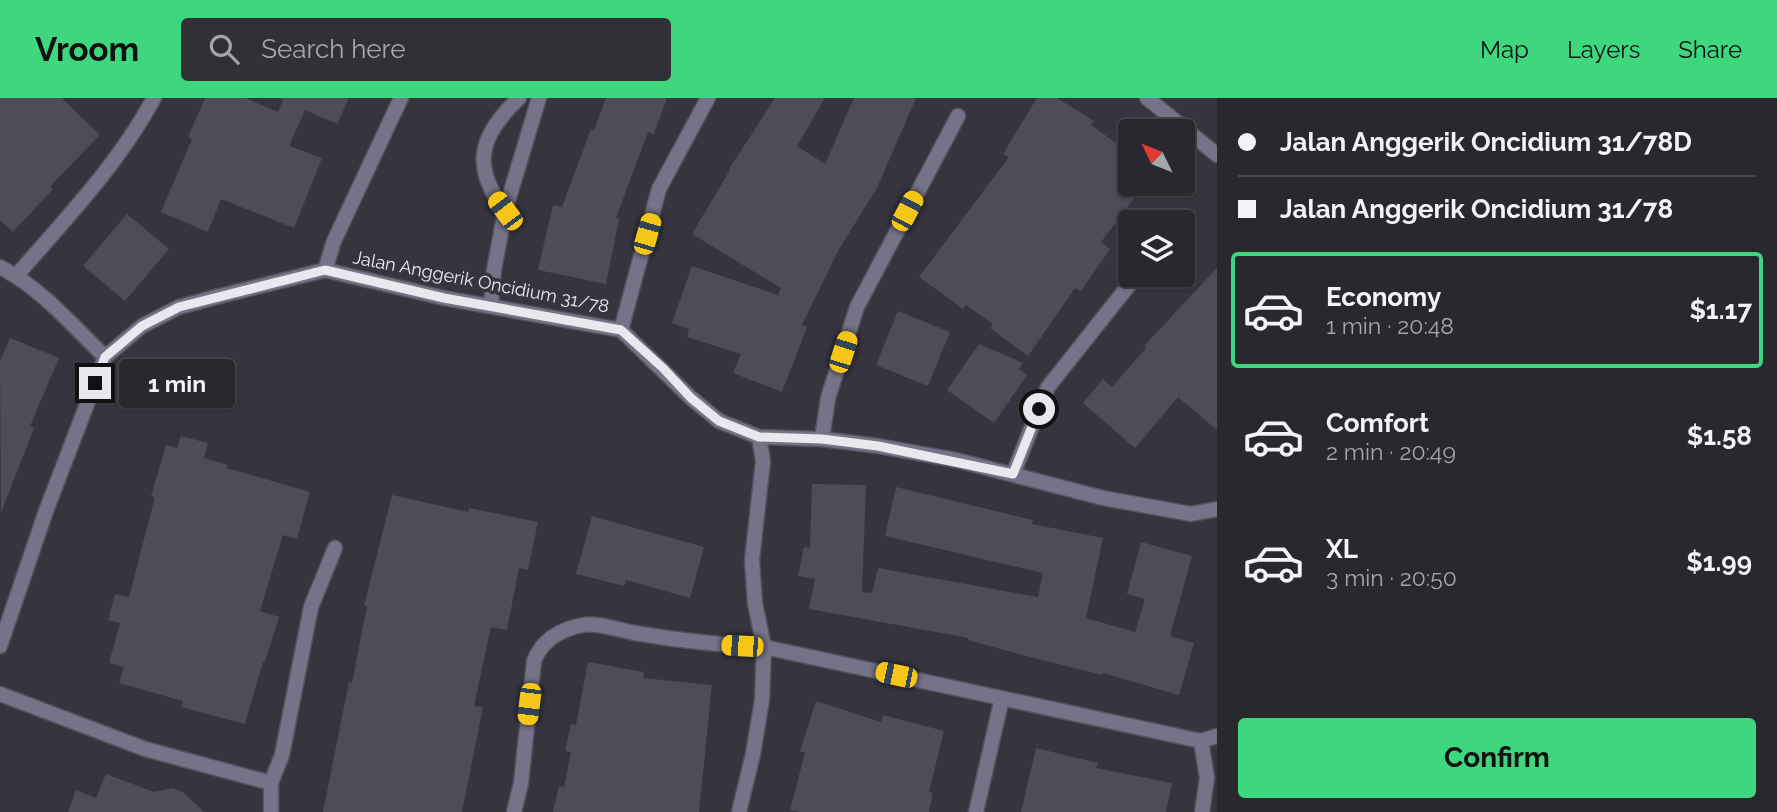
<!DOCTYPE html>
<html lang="en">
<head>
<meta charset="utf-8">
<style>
  body { margin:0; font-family:Raleway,sans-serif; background:#303037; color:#f1f3f6; height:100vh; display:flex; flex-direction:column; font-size:26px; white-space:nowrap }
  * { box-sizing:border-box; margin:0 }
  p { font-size:23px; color:#a5a6aa }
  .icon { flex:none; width:38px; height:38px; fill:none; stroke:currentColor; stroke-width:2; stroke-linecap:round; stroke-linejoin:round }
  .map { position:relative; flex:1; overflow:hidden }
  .side { display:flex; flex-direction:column; background:#28282f; width:560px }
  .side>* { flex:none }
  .hud { display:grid; align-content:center; height:154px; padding:0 21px; background:#28282f }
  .needle { width:46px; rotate:313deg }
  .fabs { position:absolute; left:1118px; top:21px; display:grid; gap:14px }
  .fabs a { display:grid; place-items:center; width:77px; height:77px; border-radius:7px; background:#28282f; box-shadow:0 2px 5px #0004,0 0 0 2px #44444b; font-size:35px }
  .end { position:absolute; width:32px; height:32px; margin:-16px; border:9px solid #e9e8ef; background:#111; box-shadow:0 0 0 4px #111 }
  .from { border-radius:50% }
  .bubble { position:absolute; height:49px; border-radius:7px; background:#28282f; box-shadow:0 2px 5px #0004,0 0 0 2px #44444b; font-size:23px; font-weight:700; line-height:49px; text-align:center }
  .car { position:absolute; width:21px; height:42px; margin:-21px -10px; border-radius:9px; box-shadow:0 0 5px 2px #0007; background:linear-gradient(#f5c518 24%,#345 0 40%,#f5c518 0 76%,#345 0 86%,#f5c518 0) }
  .hud b { display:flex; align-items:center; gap:24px; height:66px; font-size:26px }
  .hud b+b { border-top:2px solid #44444b }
  .hud i { width:18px; height:18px; background:#f1f3f6 }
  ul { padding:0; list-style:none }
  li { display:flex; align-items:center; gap:21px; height:116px; margin:0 14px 10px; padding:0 7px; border:4px solid transparent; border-radius:7px }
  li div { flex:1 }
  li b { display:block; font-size:26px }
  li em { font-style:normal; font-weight:700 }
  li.on { border-color:#3fd77d }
  li>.icon { width:63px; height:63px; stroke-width:1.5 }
  .button { display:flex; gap:14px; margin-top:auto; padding:14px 21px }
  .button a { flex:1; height:80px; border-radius:7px; background:#3fd77d; color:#111; font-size:28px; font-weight:700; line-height:80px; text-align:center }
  header { display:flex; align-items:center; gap:42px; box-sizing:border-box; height:98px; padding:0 35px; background:#3fd77d; color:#111 }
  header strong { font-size:33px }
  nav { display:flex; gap:38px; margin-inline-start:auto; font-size:24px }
  .search { width:490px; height:63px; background:#303037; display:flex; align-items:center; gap:18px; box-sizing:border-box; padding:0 24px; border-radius:7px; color:#a5a6aa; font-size:26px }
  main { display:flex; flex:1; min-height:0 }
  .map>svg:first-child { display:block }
  .building { fill:#4d4c57 }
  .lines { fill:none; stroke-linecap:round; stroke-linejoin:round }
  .minor-casing { stroke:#53525b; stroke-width:17 }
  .tertiary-casing { stroke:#53525b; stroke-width:17 }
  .minor { stroke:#767389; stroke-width:14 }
  .tertiary { stroke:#767389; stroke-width:14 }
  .route { stroke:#e9e8ef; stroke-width:9 }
  .labels { text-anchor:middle; stroke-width:7; stroke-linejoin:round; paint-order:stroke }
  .street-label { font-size:18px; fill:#e9e8ef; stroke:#36353f }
</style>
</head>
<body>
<header>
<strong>Vroom</strong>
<div class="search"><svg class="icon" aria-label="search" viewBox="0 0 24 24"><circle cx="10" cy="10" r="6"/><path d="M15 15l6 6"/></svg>Search here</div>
<nav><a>Map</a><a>Layers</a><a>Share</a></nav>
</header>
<main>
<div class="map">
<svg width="1217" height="714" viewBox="0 0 1217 714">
  <rect width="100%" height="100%" fill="#36353f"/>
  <!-- building -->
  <g class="building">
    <path d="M0,0h62l38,37 -50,51 3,3 -40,43 -13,-12z"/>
    <path d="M205,0h41l32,14 5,-12 -5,-2h71l-12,26 -32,-14 -16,36 33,12 -28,70 -73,-29 -13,33 -47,-20 31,-73 -4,-2z"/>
    <path d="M606,0h61l-13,36 -6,-2 -32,86 3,1 -13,65 -68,-14 15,-65 9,2 29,-78 3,1z"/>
    <path d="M775,0h50l-28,48 28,18 29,-66h62l-39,90 -39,63 -36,74 5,2 -25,65 -49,-19 8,-19 -54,-17 2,-8 -17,-6 20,-57 86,29 3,-7 -89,-54 38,-64 -1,-1z"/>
    <path d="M1037,0h20l37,23 -3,4 39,28v31h15l-44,58 9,7 -29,42 -6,-3 -47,68 -38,-28 3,-4 -27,-19 -3,4 -44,-32 90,-120 -6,-3z"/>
    <path d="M127,116l42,35 -44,52 -42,-35z"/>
    <path d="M1217,170v162l-39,-33 -43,51 -52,-45 20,-24 9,8 34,-39 -2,-2z"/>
    <path d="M898,213l52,21 -22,54 -52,-21z"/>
    <path d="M10,240l49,20 -29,68 4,2 -33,85 -1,-152z"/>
    <path d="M979,246l44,19 -4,6 8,6 -33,48 -47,-33z"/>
    <path d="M181,338l27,7 -4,15 24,7 -1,3 83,24 -13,47 -14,-4 -23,76 19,6 -14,45h-2l-18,62 -64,-17 2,-6 -64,-18 5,-16 -15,-4 11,-40 -12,-3 7,-26 14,3 26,-100 -4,-1 15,-51 11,3z"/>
    <path d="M812,386l54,1 -4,107 10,1 6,-25 160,29 5,-24 -158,-37 11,-49 137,33 -1,4 71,14 -17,80 49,14 10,-33 -18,-5 14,-52 51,14 -22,80 24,7 -15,52 -76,-22 -1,2 -76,-19 -58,-16 1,-2 -160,-29 6,-30 -17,-3 6,-29 6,1z"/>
    <path d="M392,397l76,17 1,-4 69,14 -10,48 -9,-2 -12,62 -16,-3 -17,79 9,1 -21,105h-139l26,-130 3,1 15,-77h-3z"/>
    <path d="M592,418l112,31 -14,51 -64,-18 -2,6 -48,-12z"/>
    <path d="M588,564l56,10 -1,6 69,7 -13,127h-146l6,-26 5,1 7,-35 -6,-1 6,-27 5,1z"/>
    <path d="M816,603l65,21 2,-7 61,16 -15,61 4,1 -4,19h-130l-9,-2 15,-57 -5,-2z"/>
    <path d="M1036,650l62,15 -2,5 76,15 -6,29h-145z"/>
    <path d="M106,676l48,18 19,-4 10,4 21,20h-136l8,-22 20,8z"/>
  </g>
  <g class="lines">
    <defs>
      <g id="minor">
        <path d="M505,113c-34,-45 -26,-75 14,-113"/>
        <path d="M0,169c41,21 72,58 105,90"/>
        <path d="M325,172l9,-29 67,-143"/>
        <path d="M17,177c49,-57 101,-110 137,-177"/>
        <path d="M491,208l3,-36 11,-59 34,-113"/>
        <path d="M621,232l38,-141 49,-91"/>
        <path d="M759,339l63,2 56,7 78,14 147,38 88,16 26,-5"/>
        <path d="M822,341l6,-41 29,-91 101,-191"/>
        <path d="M1013,376l35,-87 89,-112"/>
        <path d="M0,548l46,-135 59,-154 37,-31 37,-19 37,-10 109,-27 119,28 177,32 70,68 28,23 40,16 4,24 -11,99 3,43 9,44 -2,53 -9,54 -14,58"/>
        <path d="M1201,643l6,37 -5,34"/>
        <path d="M271,714v-29l11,-28 29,-148 24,-59"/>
        <path d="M514,714l7,-29 13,-122c8,-21 27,-32 49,-36 15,-3 42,7 58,9 41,7 82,11 123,13l437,94 16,-5"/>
        <path d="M976,714l26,-114"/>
      </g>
      <g id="tertiary">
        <path d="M1147,0l70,57"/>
        <path d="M0,596l145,55 126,34"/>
      </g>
    </defs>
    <!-- minor casing -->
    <use href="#minor" class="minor-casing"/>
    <!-- tertiary casing -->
    <use href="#tertiary" class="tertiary-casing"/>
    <!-- minor -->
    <use href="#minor" class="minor"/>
    <!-- tertiary -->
    <use href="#tertiary" class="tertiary"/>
  </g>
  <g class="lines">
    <!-- route -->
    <path class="route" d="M95,285l10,-26 37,-31 37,-19 146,-37 119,28 177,32 42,38 28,30 28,23 40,16 63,2 56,7 135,28 26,-65"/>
  </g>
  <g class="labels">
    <!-- street labels -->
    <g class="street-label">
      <text transform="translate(481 184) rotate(11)" y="6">Jalan Anggerik Oncidium 31/78</text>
    </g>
  </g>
</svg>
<div class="fabs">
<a><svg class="needle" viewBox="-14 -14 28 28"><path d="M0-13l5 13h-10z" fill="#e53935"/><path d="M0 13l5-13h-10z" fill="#a5a6aa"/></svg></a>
<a><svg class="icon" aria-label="layers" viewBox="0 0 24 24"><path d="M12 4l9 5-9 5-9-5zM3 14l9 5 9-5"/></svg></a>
</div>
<i class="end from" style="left:1039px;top:311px"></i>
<i class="end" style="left:95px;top:285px"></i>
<div class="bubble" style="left:119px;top:261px;width:116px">1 min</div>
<i class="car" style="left:505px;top:113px;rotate:323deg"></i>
<i class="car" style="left:907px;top:113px;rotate:28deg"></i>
<i class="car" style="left:647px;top:136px;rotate:16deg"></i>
<i class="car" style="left:843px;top:254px;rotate:18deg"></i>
<i class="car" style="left:742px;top:548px;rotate:273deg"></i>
<i class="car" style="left:896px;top:577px;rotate:282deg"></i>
<i class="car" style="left:529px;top:606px;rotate:187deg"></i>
</div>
<section class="side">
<div class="hud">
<b><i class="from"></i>Jalan Anggerik Oncidium 31/78D</b>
<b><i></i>Jalan Anggerik Oncidium 31/78</b>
</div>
<ul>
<li class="on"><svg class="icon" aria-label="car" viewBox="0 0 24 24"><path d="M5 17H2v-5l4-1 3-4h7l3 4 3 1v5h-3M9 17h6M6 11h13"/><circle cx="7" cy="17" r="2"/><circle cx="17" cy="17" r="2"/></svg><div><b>Economy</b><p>1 min · 20:48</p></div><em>$1.17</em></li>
<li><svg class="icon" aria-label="car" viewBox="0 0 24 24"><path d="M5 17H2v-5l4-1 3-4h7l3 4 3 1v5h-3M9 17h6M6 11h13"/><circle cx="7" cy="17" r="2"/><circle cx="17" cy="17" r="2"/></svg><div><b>Comfort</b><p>2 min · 20:49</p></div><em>$1.58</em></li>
<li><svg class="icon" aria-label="car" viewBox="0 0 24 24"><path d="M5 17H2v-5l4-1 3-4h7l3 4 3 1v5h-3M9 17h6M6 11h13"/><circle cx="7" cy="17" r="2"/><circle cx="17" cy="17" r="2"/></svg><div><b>XL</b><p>3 min · 20:50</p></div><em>$1.99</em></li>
</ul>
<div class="button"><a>Confirm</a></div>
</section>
</main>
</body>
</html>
